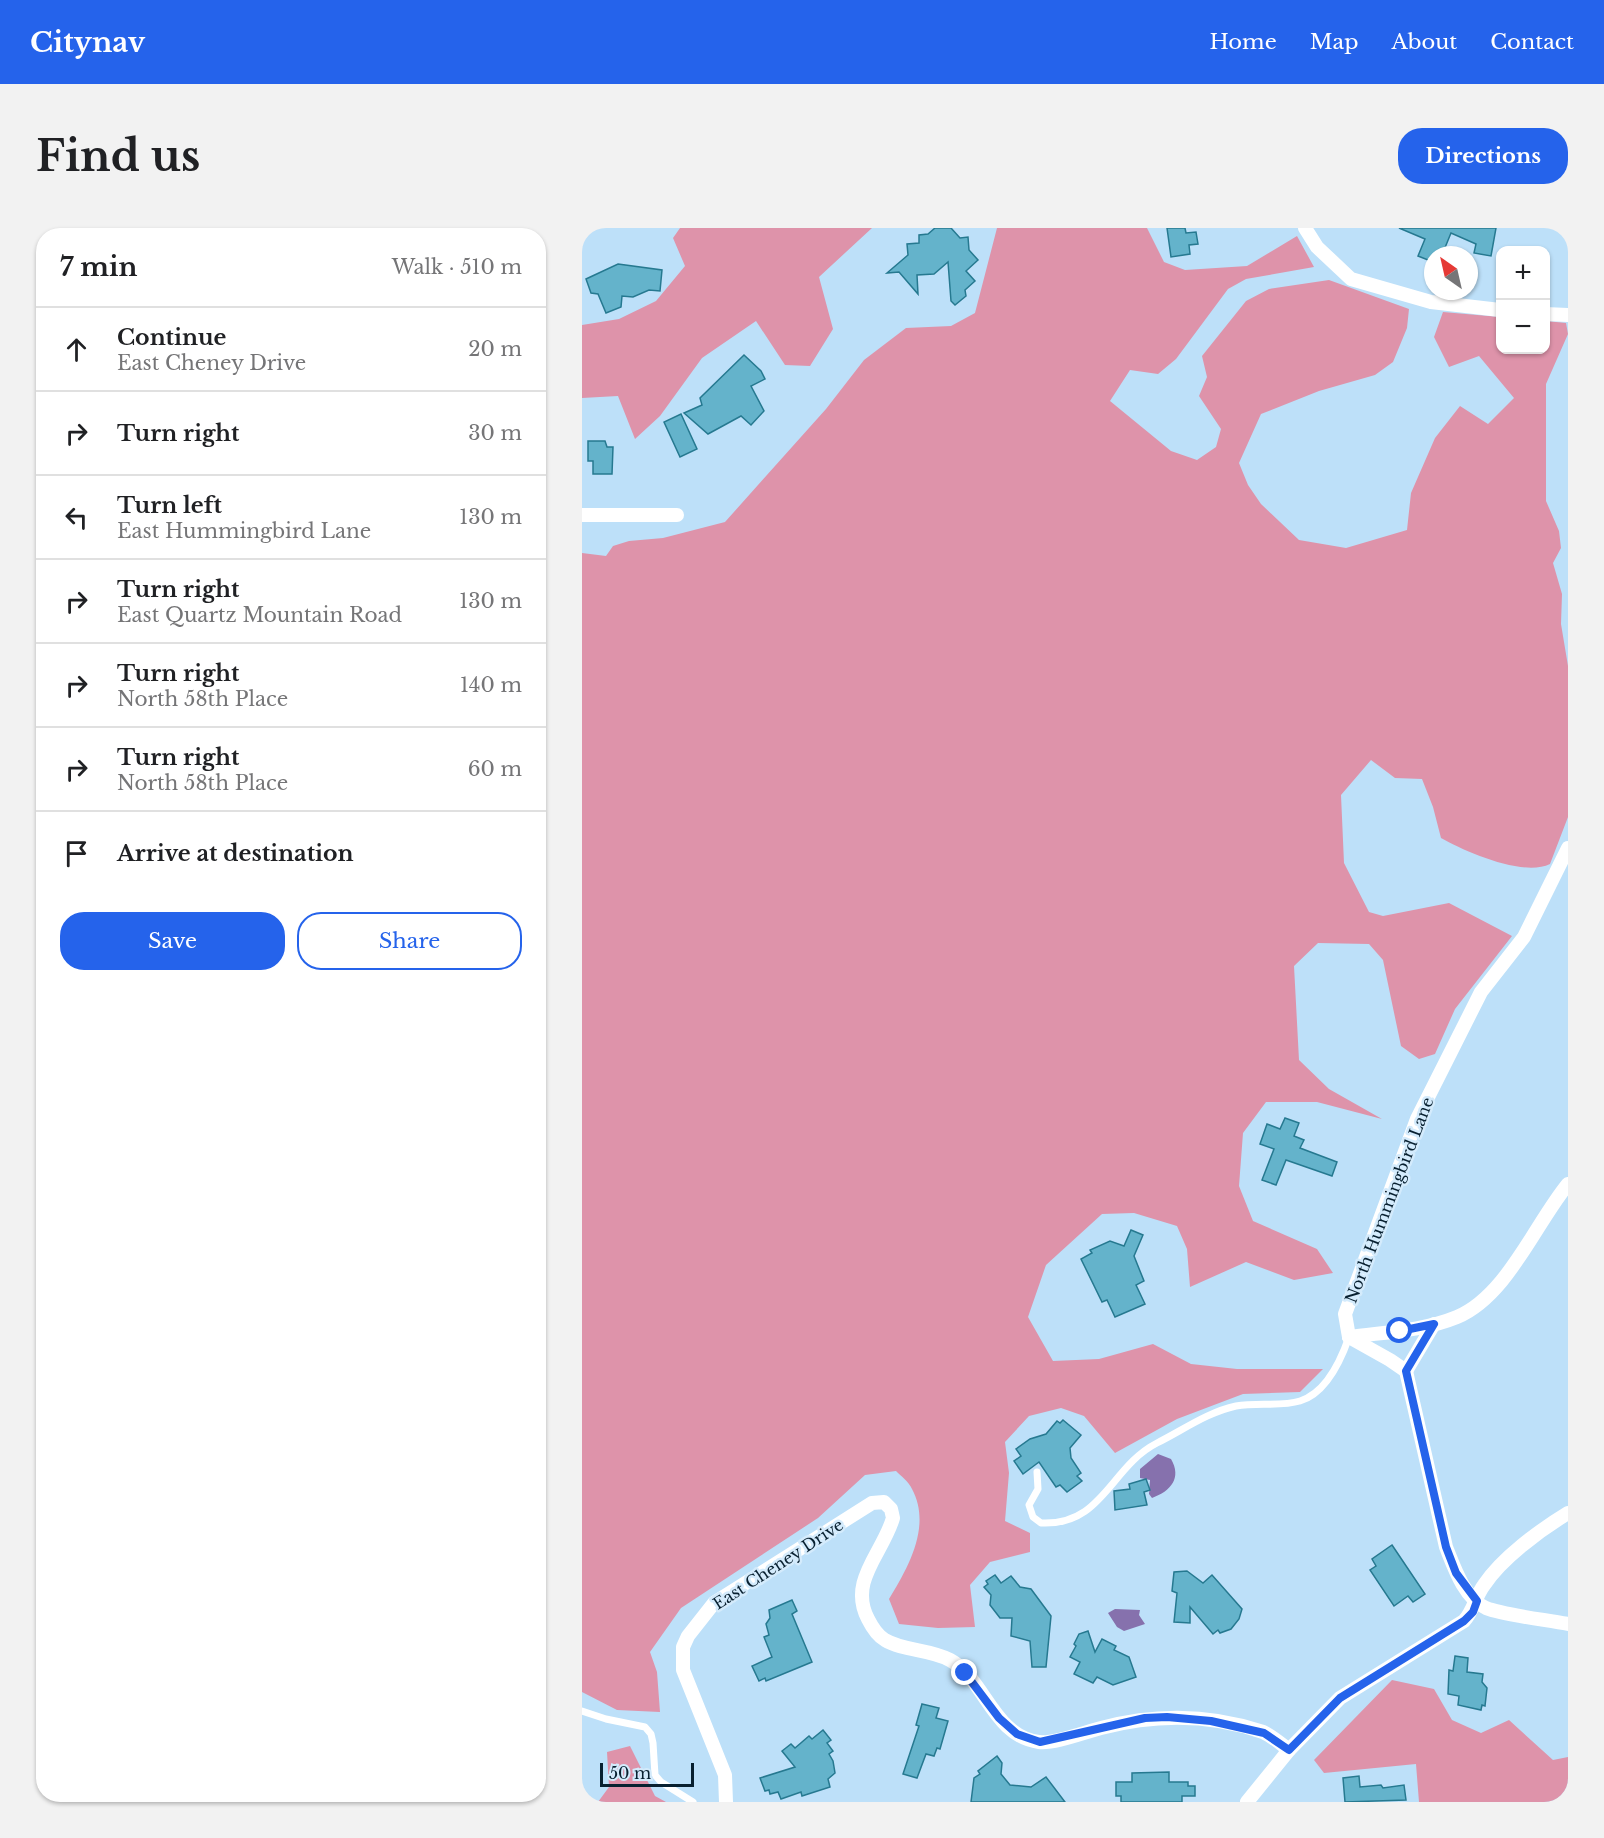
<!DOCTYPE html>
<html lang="en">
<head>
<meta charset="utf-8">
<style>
  :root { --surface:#fff; --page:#f2f2f2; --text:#202124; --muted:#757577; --line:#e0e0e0; --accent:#2563eb }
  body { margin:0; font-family:"Libre Baskerville",serif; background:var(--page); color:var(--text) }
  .controls { position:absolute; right:18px; top:18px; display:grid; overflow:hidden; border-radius:12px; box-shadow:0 2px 4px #0004 }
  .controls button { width:54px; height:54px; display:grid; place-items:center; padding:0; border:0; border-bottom:2px solid var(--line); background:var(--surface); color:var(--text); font:30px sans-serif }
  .compass { position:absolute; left:842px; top:18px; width:54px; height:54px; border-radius:50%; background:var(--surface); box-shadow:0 2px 4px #0004; rotate:326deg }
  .scale { position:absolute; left:18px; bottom:15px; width:94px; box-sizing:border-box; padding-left:6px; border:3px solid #082030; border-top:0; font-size:16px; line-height:21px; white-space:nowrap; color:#082030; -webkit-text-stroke:4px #d4ebfc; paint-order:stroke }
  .stop { position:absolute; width:18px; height:18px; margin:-14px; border:4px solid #2563eb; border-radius:50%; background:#fff }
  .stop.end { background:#2563eb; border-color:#fff; box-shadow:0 2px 6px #0008 }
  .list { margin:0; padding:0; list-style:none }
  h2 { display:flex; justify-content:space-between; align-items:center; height:78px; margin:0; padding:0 24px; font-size:26px }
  h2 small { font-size:20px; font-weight:400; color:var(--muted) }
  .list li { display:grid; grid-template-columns:39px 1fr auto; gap:18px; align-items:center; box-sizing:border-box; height:84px; padding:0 24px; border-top:2px solid var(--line) }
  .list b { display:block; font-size:22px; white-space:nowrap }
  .list p { margin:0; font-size:20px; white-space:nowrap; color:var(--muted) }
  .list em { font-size:20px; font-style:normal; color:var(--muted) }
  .actions { display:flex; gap:12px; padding:18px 24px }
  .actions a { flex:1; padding:14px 0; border:2px solid var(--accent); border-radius:24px; text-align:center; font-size:21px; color:var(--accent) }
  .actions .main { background:var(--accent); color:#fff }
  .icon { flex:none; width:33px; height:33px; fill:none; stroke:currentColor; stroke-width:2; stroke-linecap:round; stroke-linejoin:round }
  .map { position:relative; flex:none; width:986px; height:1574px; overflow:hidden; border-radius:24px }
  header { display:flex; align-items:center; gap:36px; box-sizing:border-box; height:84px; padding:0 30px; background:var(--accent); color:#fff }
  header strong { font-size:28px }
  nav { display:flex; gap:33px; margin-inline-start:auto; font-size:21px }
  .intro { display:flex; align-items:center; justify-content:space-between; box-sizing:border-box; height:144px; padding:0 36px }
  h1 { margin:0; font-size:42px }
  .button { padding:15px 27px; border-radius:24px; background:var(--accent); color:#fff; font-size:21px; font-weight:700 }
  main { display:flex; gap:36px; padding:0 36px }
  aside { flex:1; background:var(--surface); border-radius:24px; box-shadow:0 2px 4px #0004 }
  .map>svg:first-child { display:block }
</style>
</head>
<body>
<header>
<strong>Citynav</strong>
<nav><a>Home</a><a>Map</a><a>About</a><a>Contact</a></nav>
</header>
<div class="intro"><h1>Find us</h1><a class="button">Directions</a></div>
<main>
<aside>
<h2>7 min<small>Walk · 510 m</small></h2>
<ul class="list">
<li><svg class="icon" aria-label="ahead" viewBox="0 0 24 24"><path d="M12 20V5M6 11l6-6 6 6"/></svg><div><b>Continue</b><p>East Cheney Drive</p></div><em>20 m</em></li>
<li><svg class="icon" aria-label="right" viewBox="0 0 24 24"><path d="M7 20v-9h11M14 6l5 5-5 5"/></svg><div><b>Turn right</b></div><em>30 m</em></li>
<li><svg class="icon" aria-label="left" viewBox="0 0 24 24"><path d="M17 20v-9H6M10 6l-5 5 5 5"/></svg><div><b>Turn left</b><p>East Hummingbird Lane</p></div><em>130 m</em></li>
<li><svg class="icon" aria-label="right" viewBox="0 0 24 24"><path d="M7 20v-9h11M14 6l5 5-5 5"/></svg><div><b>Turn right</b><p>East Quartz Mountain Road</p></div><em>130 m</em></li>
<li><svg class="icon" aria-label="right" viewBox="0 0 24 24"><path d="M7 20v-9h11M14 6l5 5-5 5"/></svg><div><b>Turn right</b><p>North 58th Place</p></div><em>140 m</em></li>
<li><svg class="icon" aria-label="right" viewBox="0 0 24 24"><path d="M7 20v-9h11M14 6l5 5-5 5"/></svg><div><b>Turn right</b><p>North 58th Place</p></div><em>60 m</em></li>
<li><svg class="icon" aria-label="arrive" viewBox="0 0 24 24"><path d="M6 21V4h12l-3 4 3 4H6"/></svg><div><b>Arrive at destination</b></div></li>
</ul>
<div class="actions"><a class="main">Save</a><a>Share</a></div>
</aside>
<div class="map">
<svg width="986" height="1574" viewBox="0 0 986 1574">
  <rect width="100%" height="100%" fill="#bde0f9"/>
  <!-- green -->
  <g fill="#de93aa">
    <polygon points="98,0 290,0 237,49 251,101 228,138 203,137 174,93 120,130 78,188 53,211 36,168 0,170 0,97 37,91 74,73 103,38 91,10"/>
    <path d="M415,0h150l17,34 21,8 62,-4 50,-30 17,31 -68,12 -18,10 -52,70 -18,15 -28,-4 -20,31 61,50 26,9 19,-13 5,-18 -22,-33 8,-19 -5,-21 44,-55 23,-12 60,-9 80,29 -2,19 -14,34 -18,13 -56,16 -58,23 -22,49 9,22 13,19 38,36 47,8 61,-18 4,-37 24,-55 25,-32 28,18 26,-26 -35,-42 -30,11 -15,-30 9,-25 57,5v33h45l1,-29 20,2 2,11 -22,50v117l13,30 2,17 -8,15 9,31 -1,30 7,42v151l-18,47c-27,13 -84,-12 -109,-26l-8,-31 -11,-28 -27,-1 -24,-18 -30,35 3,68 25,49 14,4 66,-13 63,33 -57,73 -20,45 -16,5 -18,-13 -18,-86 -14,-16 -51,-1 -24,23 5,94 30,29 53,30 -65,-17h-51l-23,31 -4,53 14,35 64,28 16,24 -39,7 -48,-18 -56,25 -3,-38 -10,-23 -43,-13 -32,1 -56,51 -18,52 25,44 46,-2 54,-15 38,20 46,5h86l-23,23 -57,2 -66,25 -62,34 -31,-37 -23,-8 -32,8 -24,26 4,31 -4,48 25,12v19l-40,10 -20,23 5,42 -37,1 -39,-4 -10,-25c19,-31 43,-73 23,-110 -3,-7 -11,-13 -16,-18l-31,4 -47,43 -137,90 -31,44 7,20 3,40 -43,-2 -35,-18v-1139l24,3 7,-10 16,-5 34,-3 62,-16 101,-113 38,-49 42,-32 45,-2 24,-13z"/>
    <polygon points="810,1452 852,1461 870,1492 899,1505 927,1492 971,1532 986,1529 986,1574 837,1574 834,1536 742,1545 732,1532"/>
    <polygon points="48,1518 73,1568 84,1574 16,1574 27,1559 25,1524"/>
  </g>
  <!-- water -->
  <g fill="#8671ad">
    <path d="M576,1226l13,5c11,19 0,32 -19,39l-3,-4 1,-14 -10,-2v-9z"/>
    <polygon points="533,1381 558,1382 557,1387 563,1396 542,1403 535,1399 526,1385"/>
  </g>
  <!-- building -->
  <g fill="#64b3cb" stroke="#267990" stroke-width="1.5">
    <polygon points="353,0 369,0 378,10 386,9 387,22 396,32 384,43 393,53 383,62 384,68 373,77 369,73 366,34 352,46 335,47 336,66 317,44 305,45 326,27 325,16 337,15 337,7 346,6"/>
    <polygon points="585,0 603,0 604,5 614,4 616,16 607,17 608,26 589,29"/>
    <polygon points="817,0 914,0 909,28 892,25 894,16 869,5 860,27 851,27 851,34 836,28 843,11"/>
    <polygon points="36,36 80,42 78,63 67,62 51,69 40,68 39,79 24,85 16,66 9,65 4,51"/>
    <polygon points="162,127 179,143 183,151 169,158 182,183 169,197 159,188 126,206 102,185 120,177 118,170"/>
    <polygon points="99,186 115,221 98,229 82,194"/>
    <polygon points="6,213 23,213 25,219 31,219 30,246 11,246 11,233 6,233"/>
    <polygon points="703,890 717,895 712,908 722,912 718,920 755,934 750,948 704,932 694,957 680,952 692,921 678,916 685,896 698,901"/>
    <polygon points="549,1002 561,1007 552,1028 562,1053 554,1057 563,1076 533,1089 525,1072 520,1074 499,1031 510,1025 508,1022 528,1013 542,1018"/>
    <polygon points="481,1192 499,1207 488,1220 489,1230 499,1245 495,1248 500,1253 485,1264 478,1257 474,1259 457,1234 441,1246 432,1233 439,1228 434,1221 448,1211 464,1206 475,1193 478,1195"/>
    <polygon points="564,1251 568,1262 562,1264 565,1277 533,1282 532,1263 548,1261 547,1256"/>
    <polygon points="810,1317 843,1366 831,1374 826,1368 812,1378 788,1342 794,1338 790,1331"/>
    <polygon points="605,1343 621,1355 630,1347 660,1381 657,1391 649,1401 638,1405 636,1402 631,1406 608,1379 608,1395 592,1394 595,1365 590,1363 592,1344"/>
    <polygon points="413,1347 419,1355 429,1348 438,1359 449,1361 469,1388 464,1439 450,1439 448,1413 429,1408 430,1390 418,1390 408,1377 409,1367 402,1359 406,1356 404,1353"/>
    <polygon points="210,1372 215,1383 210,1386 230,1434 184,1453 183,1450 177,1453 170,1438 190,1429 182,1409 187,1407 184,1396 188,1390 187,1382"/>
    <polygon points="506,1403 513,1424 520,1411 534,1418 532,1422 547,1429 554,1449 531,1457 515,1449 511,1455 492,1446 498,1434 488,1429 494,1418 492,1416 497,1406"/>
    <polygon points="873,1428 886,1430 885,1444 901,1446 900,1454 905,1460 903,1478 900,1477 899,1482 876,1477 877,1468 866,1466 867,1442 871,1443"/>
    <polygon points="340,1476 357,1480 354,1490 366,1493 358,1521 355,1520 352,1528 344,1526 335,1550 321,1546 337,1498 334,1497"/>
    <polygon points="241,1502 249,1512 245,1515 251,1523 247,1526 251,1533 253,1545 246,1551 248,1559 220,1568 219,1564 199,1571 196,1564 188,1566 187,1562 183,1563 178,1550 213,1539 200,1523 209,1516 213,1520 227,1508 230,1511"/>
    <polygon points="415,1528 420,1535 419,1546 428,1557 449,1559 464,1549 483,1574 389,1574 392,1550 398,1546 396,1543"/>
    <polygon points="587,1544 587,1554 606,1554 606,1558 613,1558 613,1568 600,1568 600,1574 539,1574 539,1568 534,1568 534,1554 550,1554 550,1545"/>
    <polygon points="777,1548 778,1559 799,1557 801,1560 822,1557 824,1572 763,1574 761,1550"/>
  </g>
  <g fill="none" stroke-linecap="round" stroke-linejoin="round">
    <!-- lane -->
    <g stroke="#fff" stroke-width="7">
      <path d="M455,1244l1,17 -9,16 4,12 8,6c62,3 69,-56 116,-80 26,-13 51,-31 79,-37 21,-4 44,1 64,-5 26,-8 41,-41 49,-64"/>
      <polyline points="0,1483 24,1491 63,1499 69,1506 71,1515 73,1547 79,1554 111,1574"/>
    </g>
    <!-- street -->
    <g stroke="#fff" stroke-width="14">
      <polyline points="723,0 735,19 769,51 849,74 918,82"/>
      <polyline points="963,86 986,87"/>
      <polyline points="0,287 95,287"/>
      <polyline points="767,1109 763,1086 835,891 899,764 942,709 986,620"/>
      <path d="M767,1109l41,23 16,11 40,176c8,20 18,51 40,61 17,7 62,12 82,16"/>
      <path d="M767,1109c36,-5 74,-6 108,-20 50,-21 78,-93 111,-133"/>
      <polyline points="824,1143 852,1096"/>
      <path d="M144,1574l-1,-27 -42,-105v-23l5,-11 26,-33 158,-100 12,-1 7,7 2,9c-10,35 -45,63 -25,101 4,8 10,17 17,21 18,11 45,9 65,20 35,19 43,76 89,82 15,2 46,-10 62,-14 53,-14 109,-14 162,4 9,4 18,12 26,18"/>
      <path d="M665,1574l42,-52 51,-52 124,-77c10,-11 11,-24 20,-36 18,-27 56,-55 84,-72"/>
    </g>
  </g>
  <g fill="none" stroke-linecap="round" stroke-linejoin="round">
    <!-- route -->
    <polyline stroke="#2563eb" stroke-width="8" points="383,1445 417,1490 435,1506 458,1514 563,1490 585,1489 629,1493 682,1505 707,1522 758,1470 882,1393 891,1384 895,1373 874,1345 864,1319 824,1143 852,1096 818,1103"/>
  </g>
  <g text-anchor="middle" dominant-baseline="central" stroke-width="5" stroke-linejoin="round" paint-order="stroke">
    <!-- street labels -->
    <g font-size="16" fill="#082030" stroke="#d4ebfc">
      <text transform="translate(807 972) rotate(-69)">North Hummingbird Lane</text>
      <text transform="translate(196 1336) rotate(-33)">East Cheney Drive</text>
    </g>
  </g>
</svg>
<div class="controls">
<button>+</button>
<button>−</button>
</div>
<svg class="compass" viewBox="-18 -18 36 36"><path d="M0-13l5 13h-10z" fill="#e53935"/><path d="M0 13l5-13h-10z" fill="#757577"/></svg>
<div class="scale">50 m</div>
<div class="stop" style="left:818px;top:1103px"></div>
<div class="stop end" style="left:383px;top:1445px"></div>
</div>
</main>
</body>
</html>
